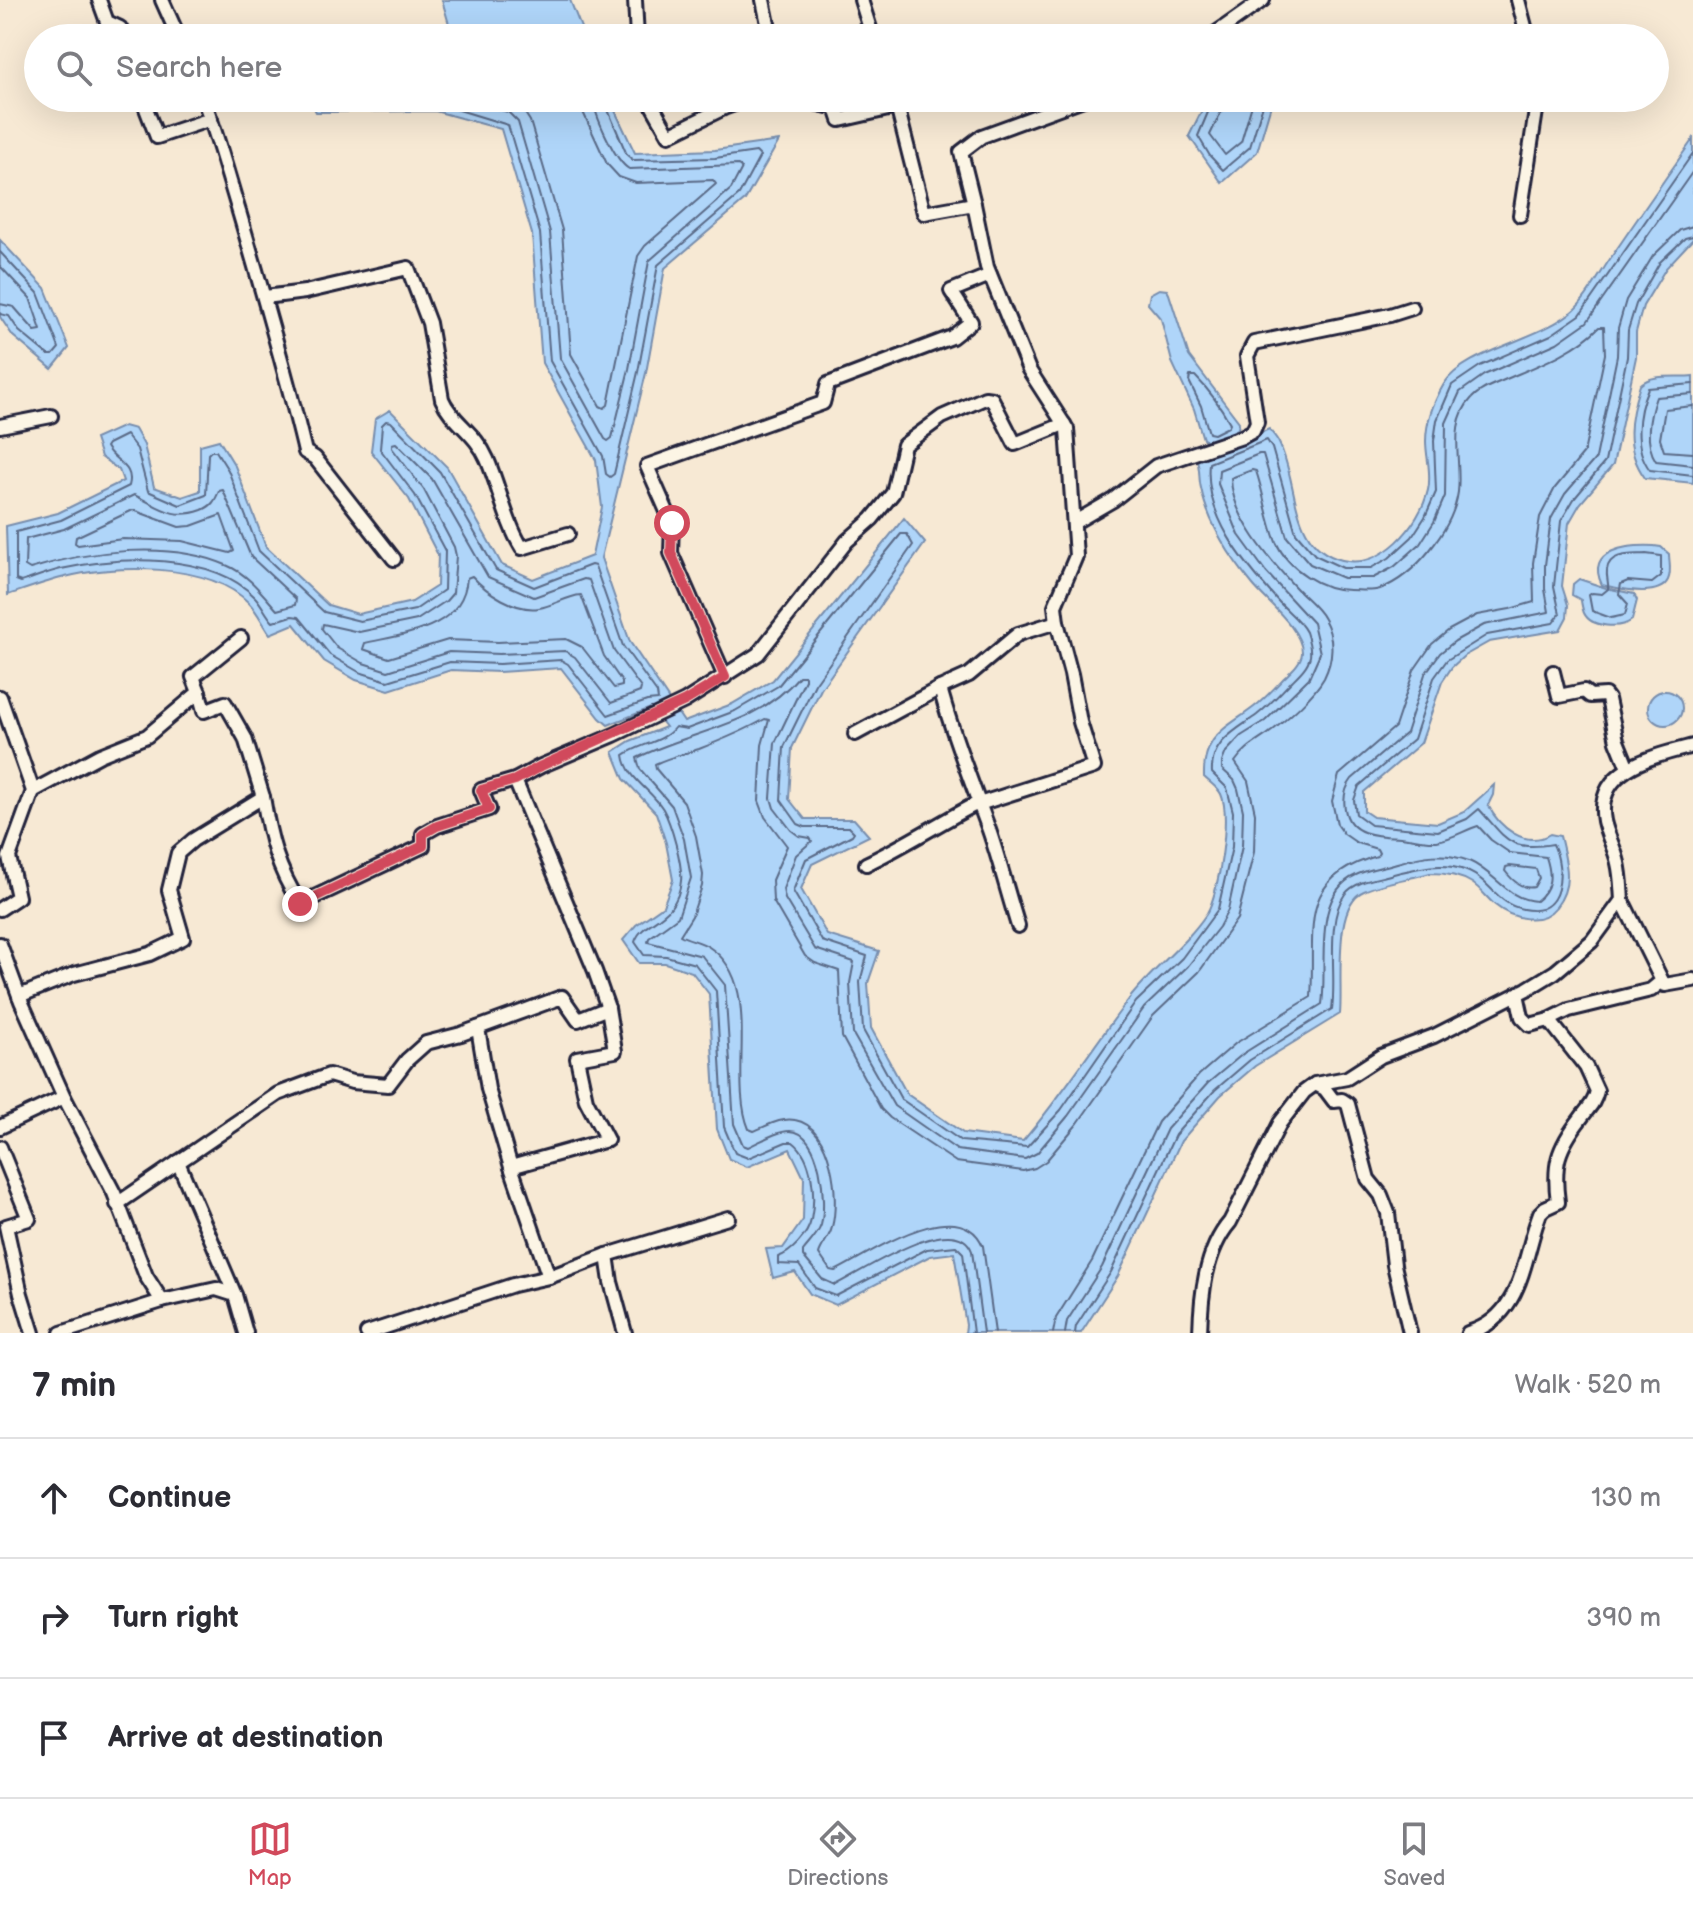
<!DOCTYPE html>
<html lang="en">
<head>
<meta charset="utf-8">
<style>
  :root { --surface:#fff; --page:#f7f7f7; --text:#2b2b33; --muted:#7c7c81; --line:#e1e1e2; --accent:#d1495b }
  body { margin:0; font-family:"Balsamiq Sans",sans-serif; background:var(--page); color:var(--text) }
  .stop { position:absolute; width:24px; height:24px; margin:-18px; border:6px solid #d1495b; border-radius:50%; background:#fff }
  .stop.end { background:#d1495b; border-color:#fff; box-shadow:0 2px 8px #0008 }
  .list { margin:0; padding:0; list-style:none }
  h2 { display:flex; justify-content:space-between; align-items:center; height:104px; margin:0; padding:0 32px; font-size:34px }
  h2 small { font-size:26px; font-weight:400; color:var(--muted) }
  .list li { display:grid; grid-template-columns:52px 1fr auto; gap:24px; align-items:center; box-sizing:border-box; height:120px; padding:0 32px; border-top:2px solid var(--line) }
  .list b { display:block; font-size:30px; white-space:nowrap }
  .list em { font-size:26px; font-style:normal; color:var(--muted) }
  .icon { flex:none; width:44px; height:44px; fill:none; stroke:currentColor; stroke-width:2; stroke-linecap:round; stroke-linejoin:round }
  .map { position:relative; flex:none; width:1693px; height:1333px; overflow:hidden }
  .search { position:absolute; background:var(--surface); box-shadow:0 8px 32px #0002; left:24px; right:24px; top:24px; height:88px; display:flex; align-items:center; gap:20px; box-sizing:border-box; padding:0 28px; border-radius:44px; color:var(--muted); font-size:30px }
  .sheet { height:464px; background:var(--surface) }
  nav { display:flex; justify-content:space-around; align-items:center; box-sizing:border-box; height:112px; border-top:2px solid var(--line); background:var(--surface); font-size:22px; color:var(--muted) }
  nav a { display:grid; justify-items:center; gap:4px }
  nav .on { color:var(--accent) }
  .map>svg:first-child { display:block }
</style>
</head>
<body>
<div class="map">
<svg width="1693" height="1333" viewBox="0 0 1693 1333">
  <rect width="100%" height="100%" fill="#f7e9d4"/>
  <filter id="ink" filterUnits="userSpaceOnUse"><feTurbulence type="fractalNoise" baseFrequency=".0125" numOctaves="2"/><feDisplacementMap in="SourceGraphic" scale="16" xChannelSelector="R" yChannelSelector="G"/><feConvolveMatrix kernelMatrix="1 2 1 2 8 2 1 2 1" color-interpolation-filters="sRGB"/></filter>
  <g filter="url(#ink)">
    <!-- water -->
    <g fill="#afd5f9" stroke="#778dad" stroke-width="2">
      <polygon points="442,0 570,0 585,38 453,38"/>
      <path d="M309,98h300l26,55 80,-3 64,-9 -34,59 -80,68 -19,105 -45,185 29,84 54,80 48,-18 41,-24 131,-162 21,25 -104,146 -29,59 -3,51 16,20h49l15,17 -57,28 -11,25 26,46 52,16 -11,32 3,45 36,66 56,39 60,8c39,-45 70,-95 106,-142 24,-31 56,-53 78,-86 12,-20 24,-97 14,-119 -3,-6 -12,-12 -17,-17 -1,-42 20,-47 50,-70 11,-8 21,-20 31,-30 6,-6 16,-14 17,-24 1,-23 -35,-51 -49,-68 -23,-28 -45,-61 -52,-97 -3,-11 0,-19 -5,-30l49,-18 24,-11c3,4 8,9 10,14 20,39 10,104 63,117 40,10 78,-35 86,-70 4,-16 -2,-33 -2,-49 0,-20 8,-40 18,-57 21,-34 98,-44 131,-75 14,-13 24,-34 35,-50 27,-40 55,-80 83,-120v100l-27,29 -23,38 -7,26v25l-23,108 -33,39 -11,19 -7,63 6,19 -1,12 -7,13 -71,12 -25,14 -12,11 -10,15 -21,61 -57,49v19l9,6 65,6 26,-11 30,-27 -1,10 -5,10c11,22 37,44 62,29l10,2c6,26 14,48 -4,71 -15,19 -44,12 -61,-2 -8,-7 -14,-16 -23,-22 -13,-8 -27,-10 -42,-10 -21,6 -46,9 -66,18 -32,13 -21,93 -24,123l-85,52 -35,30 -39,45 -63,135 -37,57h-116l1,-8 -12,-72 -24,3 -94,49 -26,-11 -15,-22 -22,6 -7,-29 17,-1 20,-28 1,-42 -14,-29 -43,18 -18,-8 -12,-30 -8,-135 -17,-22 -27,-9h-26l-16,-23 13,-15 27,-19 10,-26 -7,-37 -10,-30 -32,-34 -11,-27 17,-11 36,-14 -15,-19 -43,17 -8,-7 -39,-50 -62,4 -48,-2 -62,20 -33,-10 -32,-19 -30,-37 -24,10c-7,-10 -13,-23 -21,-31 -40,-41 -136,-39 -188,-25 -18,5 -35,11 -53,17l-2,-69 52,-13 65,-32 -4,-11 -18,-13 -6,-18 29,-13 11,3 9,16 10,42 28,10 18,-6v-46l19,-5 16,26 31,81 62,58 30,9 54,-12 25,-16 1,-31 -29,-56 -38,-48 4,-32 15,-9 57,57 55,98 31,14 59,-23 10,-49 -6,-47 -54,-97 -10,-129 -31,-105 -66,-18 -119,1z"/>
      <polygon points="1208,98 1273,98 1257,152 1222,183 1189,136"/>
      <polygon points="0,240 45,288 69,348 52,369 13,336 0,317"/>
      <polygon points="1159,289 1167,290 1169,294 1189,356 1239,422 1238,429 1211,443 1203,439 1194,409 1172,362 1161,319 1148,304 1150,294"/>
      <path d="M1693,376v107l-48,-5c-21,-29 -16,-60 -5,-93 12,-12 37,-7 53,-9z"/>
      <path d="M1654,546l7,1 8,7c0,8 3,18 -1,26 -9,19 -50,8 -66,5 -18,-37 28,-40 52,-39z"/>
      <path d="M1579,579l27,9 28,6 3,6 -5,20c-11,9 -41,8 -48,-7 -1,-2 -3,-11 -3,-13l-9,-5 1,-11z"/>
      <circle cx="1665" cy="708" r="17"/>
    </g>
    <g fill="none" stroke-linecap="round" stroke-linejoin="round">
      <!-- shore -->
      <g stroke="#5a6a87" stroke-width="2">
        <polyline points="318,98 323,104 436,103 508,125 540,233 550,361 603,456 606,474 610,477 614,474 638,372 658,265 739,195 760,156 756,152 715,158 633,160 627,155 603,98"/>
        <path d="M456,98l52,14 10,10 32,110 10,126 45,81 3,2 4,-3 17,-69 20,-108 82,-72 11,-21 -4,-3 -109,4c-14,-8 -35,-55 -36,-71"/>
        <polyline points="502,98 521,107 530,121 562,230 571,354 600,406 604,408 608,405 638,256 645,246 716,184 713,180 636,183 619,177 607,164 583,112 581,98"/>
        <polyline points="1214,98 1198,136 1210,156 1223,170 1250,147 1265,98"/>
        <polyline points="1224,98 1223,108 1210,135 1225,155 1241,142 1254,98"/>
        <polyline points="0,252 38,293 59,348 53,355 48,355 19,331 9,316 0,314"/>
        <polyline points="0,266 30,298 41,330 35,331 14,307 0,304"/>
        <path d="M1190,376h5c13,13 26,31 35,47l-2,4 -14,7 -5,-1 -8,-27 -12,-25z"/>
        <path d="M1693,384l-45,4c-11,25 -15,60 2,82l43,5"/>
        <path d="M1693,394l-37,3c-7,19 -12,46 0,64l37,4"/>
        <polyline points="1693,406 1665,409 1660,439 1664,451 1693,453"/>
        <path d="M386,421l5,1 49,50 56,98 38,17 57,-22 4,1 28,80 34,47 1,7 -11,1 -39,14 -40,-51 -7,-4 -62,4 -49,-2 -62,19 -29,-9 -29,-17 -31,-38 -7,-1 -19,6c-7,-7 -11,-18 -18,-25 -44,-45 -136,-41 -194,-28 -13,3 -27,9 -40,13l-5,-2v-48l45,-12 68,-34c6,-21 -15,-24 -23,-39l2,-3 18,-9 11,14 11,42 32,14 26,-10 2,-41 3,-3h5l12,19 31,81 65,61 36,9 55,-11 29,-20 1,-39 -30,-56 -35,-46 2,-24z"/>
        <polygon points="396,443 432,479 488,577 534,597 584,579 589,580 614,651 641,688 640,692 611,703 575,657 565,651 499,654 449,652 388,671 363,663 337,648 322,629 323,624 359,632 417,620 446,601 453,593 456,556 454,547 424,490 392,448 392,444"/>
        <path d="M223,490l28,67 45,42 -1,6 -18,5c-15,-17 -29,-36 -51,-45 -57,-25 -139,-14 -196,4l-5,-3 1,-27 38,-10 70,-34c25,11 37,26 68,15 10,-4 13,-9 17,-19z"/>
        <polygon points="133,510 179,527 191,526 221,515 234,551 230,553 182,541 123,539 78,545 75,543 76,537"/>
        <path d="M1646,554l15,2v20l-9,7 -24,-2 -7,3 -2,10 9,10 -3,11 -14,3 -19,-7 -3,-16 3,-2 10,1 6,-5c1,-7 -2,-11 -1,-19 2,-18 25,-15 39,-16z"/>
        <path d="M472,576c14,16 44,36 67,32 14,-2 28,-12 42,-13l23,61 18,26v4l-8,2 -32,-41 -16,-8 -68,3 -50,-2 -59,18 -26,-9 2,-6c40,-9 98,-14 102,-65z"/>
        <path d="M1510,866l26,3 3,9 -5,9c-12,3 -22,-7 -29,-16l1,-4z"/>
        <path d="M973,1333l-10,-80 -7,-7 -29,3 -91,47 -21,-8 -16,-23 -21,-1v-7c13,-4 30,-22 33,-37 5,-23 2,-63 -18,-78h-7l-38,16 -13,-5 -11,-26 -8,-136 -21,-27 -29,-8 -22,-1 -9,-13c7,-23 42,-21 46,-61 2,-16 -10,-58 -18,-72 -12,-20 -36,-30 -39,-54 16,-11 40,-13 51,-28l12,2 48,-18 43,-25 123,-152h6l6,11 -98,139 -31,63 -3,53 17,24 7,3h44l5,5 -2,3 -46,24 -13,32 29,50 45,15 -7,26 3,48 38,69 60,42 66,6 34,-37 75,-108 46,-44 36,-49 14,-62 1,-35 -6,-24 -15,-15c-2,-31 23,-42 45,-58 13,-10 24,-23 35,-34 7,-7 16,-15 18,-25 1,-6 -2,-18 -4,-24 -5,-11 -20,-22 -28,-31 -34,-38 -74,-85 -69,-138l58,-23 5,8 24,85 19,22 28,13h28l18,-10 23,-21 13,-20 11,-25 -2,-51 3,-21 15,-35 28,-19 71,-31 29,-20 113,-162"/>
        <path d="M983,1333l-11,-82c-16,-44 -110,21 -137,34l-13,-6 -19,-23v-5c6,-8 15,-16 18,-26 6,-22 0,-94 -31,-94 -14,0 -30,11 -42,16l-5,-2 -9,-21 -9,-139 -23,-29 -54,-14 1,-4 29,-21 13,-39 -7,-39 -12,-33 -32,-37 -3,-11c54,-28 121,-31 162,-82h6v4l-30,63 -4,55 3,10 17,22 8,6 11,2 2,3 -16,14 -13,34 2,10 30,50 39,13 -4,21 3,51 41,72 63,44 68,9 12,-6 31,-37 76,-108 44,-42 31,-39 9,-17 14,-64 1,-35 -5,-22 -4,-9 -12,-11v-7l4,-10 15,-16 24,-15 44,-43 11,-25 -7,-30 -47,-51 -27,-37 -21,-51 1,-14 40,-16h4l24,83 23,27 33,14h30l21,-11 26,-23 14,-22 11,-26 1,-73 14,-31 24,-17 73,-32 30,-21 106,-151"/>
        <path d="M995,1333l-12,-87c-23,-56 -115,9 -148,25l-5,-1 -11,-16c2,-9 11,-16 13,-27 8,-29 0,-101 -37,-107 -14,-3 -28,6 -41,11l-5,-2c-22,-53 16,-146 -40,-182 -9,-6 -20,-7 -29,-12l12,-19 10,-30 1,-11 -7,-39 -12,-34 -28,-33 -1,-5c14,-7 29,-10 44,-15 23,-9 45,-18 66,-30l4,1 -7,25 -3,56 6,16 22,29 -15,34 1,21 32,55 10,7 24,8 3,66 39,72 9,9 66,44 67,9 12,-3 11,-7 32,-38 75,-107 46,-44 38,-53 17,-67 1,-39 -7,-32 -13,-19c10,-15 24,-21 37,-31 17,-14 41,-34 52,-53 9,-18 11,-40 0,-59 -6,-12 -19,-21 -29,-32 -24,-26 -64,-71 -64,-109l21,-8 4,1c8,23 11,49 20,71 12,27 45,48 73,48 10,0 21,2 31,-1 35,-13 73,-60 78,-97 4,-32 -11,-68 14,-94 8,-9 21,-13 32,-18 32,-14 70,-27 95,-53h5l1,27 -21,99 -29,35 -15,29 -7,46 1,39 -24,7 -33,6 -28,15 -17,14 -18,26 -19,57 -56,48 -7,26 5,23 7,10 13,9 20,6 2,4 -2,3c-82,23 -61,74 -66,141l-75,46 -37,32 -41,47 -66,139 -36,57 -3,15"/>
        <path d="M1065,1333l2,-12 35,-54 65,-138 41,-46 36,-30 78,-49c6,-38 -11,-109 34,-129 12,-6 28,-8 41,-12 25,-7 47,-12 72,-2 26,11 37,38 67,40 16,-12 16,-26 10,-44l-36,-4 -19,-13 -13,-14c-13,4 -26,13 -41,15 -13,1 -24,-3 -37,-4 -22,-1 -51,-1 -55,-28 -2,-11 0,-21 7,-30l54,-46 19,-59 15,-21 15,-12 29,-16 65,-13 -4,-23v-24l6,-46 14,-25 31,-36 21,-102 1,-28 8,-28 27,-44 27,-26 13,-4"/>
        <path d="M1075,1333l1,-7 35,-54 64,-137 40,-45 35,-30 82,-51c5,-32 -7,-88 13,-115 10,-13 31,-15 45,-19 31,-8 66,-18 94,7 12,11 21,24 39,27 41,9 42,-40 30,-65 -45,8 -47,-6 -74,-35l-12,10 -29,12 -67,-6 -15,-11 -2,-14 5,-14 55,-47 20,-61 13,-18 40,-25 66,-12 7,-9 -6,-28 7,-65 13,-22 31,-37 22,-105 1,-27 8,-26 24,-42 25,-24 8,-2"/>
      </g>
      <!-- minor casing -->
      <g stroke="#22223b" stroke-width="18">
        <g id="minor">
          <polyline points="99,0 107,22 120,28 124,38"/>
          <polyline points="162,0 179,38"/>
          <polyline points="635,0 637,38"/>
          <polyline points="763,0 771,38"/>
          <polyline points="861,0 873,38"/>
          <polyline points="1518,0 1528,38"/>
          <polyline points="1209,38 1263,0"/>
          <polyline points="142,98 157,137 211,119"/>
          <path d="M203,98c15,39 25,78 37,117 23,79 46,157 65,237l10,6 79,101"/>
          <polyline points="648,98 669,135 726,107 751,98"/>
          <polyline points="793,98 836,108 840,120 897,107"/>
          <polyline points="895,98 924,213 974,204 987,267 1029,370 1067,429 1076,556 1055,606 1057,622"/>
          <polyline points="974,204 961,152 982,136 1086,98"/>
          <polyline points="1520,215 1538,98"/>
          <path d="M265,297l40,-5 103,-24 21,55 13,76c9,22 34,34 45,60 13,30 18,61 35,89l46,-14"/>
          <polyline points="0,426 51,416"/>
          <polyline points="1075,522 1113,500 1156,466 1242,437 1253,431 1257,422 1247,356 1254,343 1390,315 1412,308"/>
          <polyline points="1553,672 1559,696 1584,691 1590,696 1605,695 1608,699 1617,741 1628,768"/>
          <polyline points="725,677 671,553 672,523 647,466 823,403 828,384 952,337 971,322 951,291 990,275"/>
          <polyline points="0,697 33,791 9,857 18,897 0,909"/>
          <polyline points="855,734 940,688"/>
          <polyline points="515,780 595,971 608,1008"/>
          <polyline points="33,791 100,755 147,736 199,692 193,677 241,638"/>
          <path d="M263,797c7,42 14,71 37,107l123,-58v-12l14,-8 52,-17 -8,-19 34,-10 26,-14 73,-31 71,-34 73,-47 89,-113 25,-22 21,-26 11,-48 38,-28 43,-19 7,1 23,45 49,-20"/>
          <path d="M866,864c36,-17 70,-39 106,-58l7,-2 115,-37 -14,-45 -9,-48 -14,-52 -39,12 -49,41 -29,13c13,49 32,95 49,142 11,32 19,64 29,96"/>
          <polyline points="0,944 21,1001 64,1097 114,1193 146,1276 162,1301 216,1289 235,1295 246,1333"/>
          <polyline points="1662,981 1665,985 1693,980"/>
          <polyline points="1517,994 1522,1017 1530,1025 1549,1020"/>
          <polyline points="19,996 74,974 150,954 183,938 169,890 178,853 193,840 263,797 245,738 225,703 204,711 199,692"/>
          <polyline points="478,1028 488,1089 511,1167"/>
          <polyline points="1315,1084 1325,1089 1334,1101 1342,1100 1348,1104 1368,1179 1381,1195 1388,1213 1394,1265 1410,1333"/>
          <polyline points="0,1127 64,1097"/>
          <polyline points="0,1147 29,1219 6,1226 21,1294 33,1333"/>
          <polyline points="178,1162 235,1295"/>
          <polyline points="117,1204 278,1094 329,1075 352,1082 388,1085 407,1060 426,1043 461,1034 562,997 578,1020 608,1008 615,1051 577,1058 586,1100 607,1140 511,1167 549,1277 513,1285 367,1333"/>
          <polyline points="607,1255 728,1218"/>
          <polyline points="549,1277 607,1255 611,1282 625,1333"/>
          <polyline points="61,1333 162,1301"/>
          <path d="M1200,1333c1,-37 5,-82 30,-111l50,-99 24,-31 11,-8 32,-6 34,-22 53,-20 93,-47 28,-17 37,-31 30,-41c-1,-12 -1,-25 -4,-37 -3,-14 -11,-28 -14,-42 -10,-53 51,-65 89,-75"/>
          <path d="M1468,1333c55,-16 55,-76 72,-120l5,-5 13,-6c-5,-37 -1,-53 23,-84 7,-10 13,-14 16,-27l-11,-24 -37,-47 20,-10 82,-20 11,-9 -40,-81"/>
        </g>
      </g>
      <!-- minor -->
      <use href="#minor" stroke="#fcf5e5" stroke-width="12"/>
    </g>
  </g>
  <g fill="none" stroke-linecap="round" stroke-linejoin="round" filter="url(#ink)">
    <!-- route -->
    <polyline stroke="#d1495b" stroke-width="10" points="300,904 423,846 423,834 437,826 489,809 481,790 515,780 541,766 685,701 725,677 671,553 672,523"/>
  </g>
</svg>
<div class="stop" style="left:672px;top:523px"></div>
<div class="stop end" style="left:300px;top:904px"></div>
<div class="search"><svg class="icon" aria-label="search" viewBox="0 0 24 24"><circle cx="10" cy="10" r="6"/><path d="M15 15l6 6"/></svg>Search here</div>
</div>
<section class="sheet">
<h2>7 min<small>Walk · 520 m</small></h2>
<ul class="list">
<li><svg class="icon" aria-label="ahead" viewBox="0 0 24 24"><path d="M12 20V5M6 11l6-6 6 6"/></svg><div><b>Continue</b></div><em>130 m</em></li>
<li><svg class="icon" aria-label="right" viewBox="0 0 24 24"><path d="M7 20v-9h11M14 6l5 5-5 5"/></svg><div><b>Turn right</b></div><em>390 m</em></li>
<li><svg class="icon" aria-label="arrive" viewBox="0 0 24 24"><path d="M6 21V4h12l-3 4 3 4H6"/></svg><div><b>Arrive at destination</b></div></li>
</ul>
</section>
<nav>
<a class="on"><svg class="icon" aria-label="map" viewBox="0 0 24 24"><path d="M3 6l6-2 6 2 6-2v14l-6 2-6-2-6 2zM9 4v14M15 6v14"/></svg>Map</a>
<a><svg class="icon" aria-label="directions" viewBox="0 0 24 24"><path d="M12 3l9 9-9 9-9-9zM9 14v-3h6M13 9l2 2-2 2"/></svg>Directions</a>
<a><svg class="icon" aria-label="saved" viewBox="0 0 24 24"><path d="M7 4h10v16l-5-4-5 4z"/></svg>Saved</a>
</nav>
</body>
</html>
